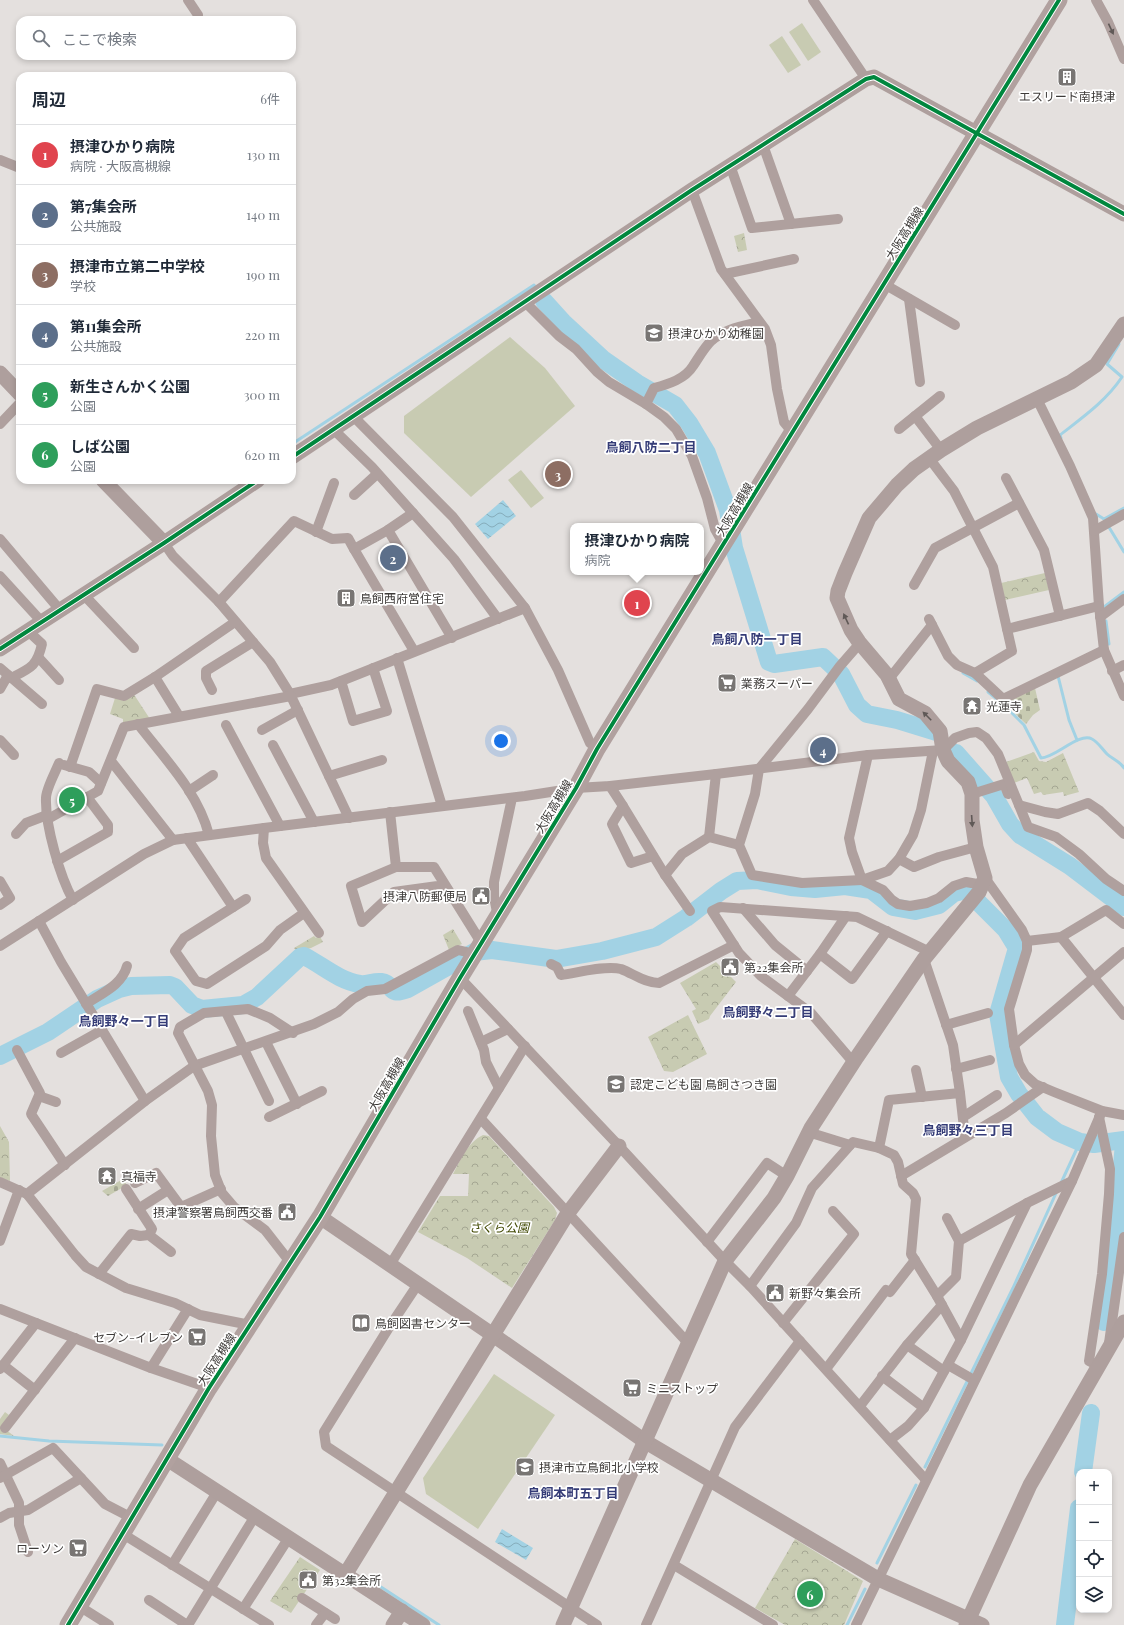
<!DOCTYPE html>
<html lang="ja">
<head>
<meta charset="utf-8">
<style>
  :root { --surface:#fff; --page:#f2f2f3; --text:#1f2937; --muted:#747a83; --line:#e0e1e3; --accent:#1a73e8 }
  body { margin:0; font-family:"Playfair Display","Noto Sans JP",serif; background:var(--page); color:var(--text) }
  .controls { position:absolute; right:12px; bottom:12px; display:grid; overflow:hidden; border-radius:8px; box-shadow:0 2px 6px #0003 }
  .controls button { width:36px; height:36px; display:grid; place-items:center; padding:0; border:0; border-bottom:1px solid var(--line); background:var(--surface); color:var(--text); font:20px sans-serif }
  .you { position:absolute; left:501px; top:741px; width:14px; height:14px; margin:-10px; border:3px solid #fff; border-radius:50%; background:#1a73e8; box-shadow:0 0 0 6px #1a73e833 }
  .badge { display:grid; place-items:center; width:26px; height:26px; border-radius:50%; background:var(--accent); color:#fff; font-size:13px; font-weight:700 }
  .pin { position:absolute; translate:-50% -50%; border:2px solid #fff; box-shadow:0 1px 4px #0006 }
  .popup { position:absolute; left:570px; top:523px; width:134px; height:52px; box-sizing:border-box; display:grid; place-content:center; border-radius:8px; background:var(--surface); filter:drop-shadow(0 1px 3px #0005); font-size:13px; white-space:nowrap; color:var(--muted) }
  .popup b { font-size:15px; color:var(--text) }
  .popup::after { content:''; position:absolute; left:50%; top:100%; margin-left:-8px; border:8px solid transparent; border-top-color:var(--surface) }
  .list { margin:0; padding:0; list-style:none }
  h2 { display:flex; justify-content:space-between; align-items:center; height:52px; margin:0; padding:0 16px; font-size:17px }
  h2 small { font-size:13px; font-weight:400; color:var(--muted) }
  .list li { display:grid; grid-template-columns:26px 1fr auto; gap:12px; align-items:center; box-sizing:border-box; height:60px; padding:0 16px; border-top:1px solid var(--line) }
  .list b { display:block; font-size:15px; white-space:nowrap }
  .list p { margin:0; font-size:13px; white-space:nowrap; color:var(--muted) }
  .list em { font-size:13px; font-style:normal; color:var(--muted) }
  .icon { flex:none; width:22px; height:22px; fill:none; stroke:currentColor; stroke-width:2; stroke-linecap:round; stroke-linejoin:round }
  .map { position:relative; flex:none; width:1124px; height:1625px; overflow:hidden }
  .search { position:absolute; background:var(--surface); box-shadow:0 2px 6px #0003; left:16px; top:16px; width:280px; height:44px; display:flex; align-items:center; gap:10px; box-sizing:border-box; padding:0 14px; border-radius:12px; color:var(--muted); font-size:15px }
  .panel { position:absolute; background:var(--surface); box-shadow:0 2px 6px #0003; left:16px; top:72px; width:280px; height:412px; border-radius:12px }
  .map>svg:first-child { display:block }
</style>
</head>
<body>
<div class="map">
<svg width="1124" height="1625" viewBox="0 0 1124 1625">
  <defs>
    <pattern id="cemetery-stones" width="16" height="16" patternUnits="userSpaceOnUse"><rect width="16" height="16" fill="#c8cbb2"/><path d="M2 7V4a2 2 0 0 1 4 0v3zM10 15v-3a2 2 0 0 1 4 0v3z" fill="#a4a692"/></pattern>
    <pattern id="park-crowns" width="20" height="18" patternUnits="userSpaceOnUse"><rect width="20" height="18" fill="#c8cbb2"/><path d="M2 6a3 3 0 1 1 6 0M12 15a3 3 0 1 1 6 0" fill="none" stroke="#a4a692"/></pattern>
    <pattern id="water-waves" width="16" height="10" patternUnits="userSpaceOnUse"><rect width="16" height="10" fill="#a2d2e4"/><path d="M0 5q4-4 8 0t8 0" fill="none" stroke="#85acba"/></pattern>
  </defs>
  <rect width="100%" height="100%" fill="#e4e0de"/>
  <!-- grass -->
  <g fill="#c8cbb2">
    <polygon points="802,23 821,52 808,61 789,32"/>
    <polygon points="782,36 801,65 788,73 769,45"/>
    <polygon points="510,337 545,368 575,406 471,497 404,433 404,416"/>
    <polygon points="521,470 544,498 531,508 508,480"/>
    <polygon points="494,1374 555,1415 478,1529 426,1494 423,1478"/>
  </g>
  <!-- cemetery -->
  <g fill="url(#cemetery-stones)">
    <polygon points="1035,688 1040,710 1033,715 1026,724 1003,702"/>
    <polygon points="123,1179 127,1185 108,1196 102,1191"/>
  </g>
  <!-- park -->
  <g fill="url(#park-crowns)">
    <polygon points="744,233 747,250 738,252 734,236"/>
    <polygon points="1045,573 1049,590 1005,600 1001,583"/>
    <polygon points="133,693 150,719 123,723 123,719 110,714 115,698"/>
    <polygon points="1034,752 1039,761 1046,762 1063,753 1079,792 1064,796 1063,792 1043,795 1041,792 1034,794 1027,778 1014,783 1006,762"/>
    <polygon points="71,787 88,794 66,807"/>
    <polygon points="453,929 462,944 449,950 443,935"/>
    <polygon points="319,935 323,942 311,948 298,952 294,948 314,936 316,938"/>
    <polygon points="716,962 736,982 710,1016 709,1019 698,1024 692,1011 696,1009 680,983"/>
    <polygon points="688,1015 707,1054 673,1072 664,1071 648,1037"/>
    <polygon points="0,1126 9,1142 10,1181 0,1178"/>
    <path d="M483,1135l6,1 65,71 3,6 -2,7 -43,68 -45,-30 -49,-26 22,-36h28l1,-22h-16c8,-15 15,-32 30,-39z"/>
    <polygon points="5,1412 9,1415 1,1426 14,1436 0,1434 0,1419"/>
    <polygon points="795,1539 863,1581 844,1625 785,1625 755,1608"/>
    <polygon points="300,1557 320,1570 291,1613 270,1601"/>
  </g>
  <!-- water -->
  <g fill="url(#water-waves)">
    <polygon points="503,500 516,516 488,539 475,524"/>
    <polygon points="502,1529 533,1548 526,1560 495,1542"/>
  </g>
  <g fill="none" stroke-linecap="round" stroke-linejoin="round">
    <!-- stream -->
    <g stroke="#a2d2e4" stroke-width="3">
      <path d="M1061,438l-1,-3c23,-18 46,-34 62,-58l-15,-13 12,-20"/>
      <polyline points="292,444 534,285 536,289"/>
      <polyline points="1096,514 1104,519 1124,552"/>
      <polyline points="1104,519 1124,508"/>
      <polyline points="1104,607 1124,592"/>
      <polyline points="1106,621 1109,644"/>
      <polyline points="963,673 977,681"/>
      <polyline points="1058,676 1069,720 1077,740"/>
      <path d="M988,692l15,12 21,21 17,33c14,0 38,-26 51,-19 6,3 10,10 15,15 5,5 13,7 17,14"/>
      <polyline points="1061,1183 1080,1142"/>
      <polyline points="0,1436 49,1441 162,1445"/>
      <polyline points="925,1467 1013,1288 1057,1191"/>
      <polyline points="877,1563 916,1485"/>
      <polyline points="381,1587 439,1625"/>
      <polyline points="847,1625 865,1589"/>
    </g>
    <!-- river -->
    <g stroke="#a2d2e4" stroke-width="18">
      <polyline points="544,301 563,322 604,360 637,383 675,405 689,423 707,453 728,510 734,548 769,662 774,664 823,657 841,674 857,705 867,714 897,720 936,732"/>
      <polyline points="956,753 994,796 1010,824 1020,835 1070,866 1124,907"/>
      <path d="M0,1056l48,-24 49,-33 22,-10 12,-3 39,-1 5,2 17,18 10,4 41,-4 14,-8 43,-40 4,-1c18,9 35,25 56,28 7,1 14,-3 21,-2 15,2 5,15 27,7l66,-37 18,-2 64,9 46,-8 54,-14 30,-19 35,-27 16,-10 20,-1 34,7 24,2 30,-3 26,4 22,17 22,4 24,-6 15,-12 12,-3 40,40 11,18 -19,66 11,63 10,17 18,23 20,15 23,10 14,2 30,-4"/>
      <polyline points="1104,1322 1117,1217 1124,1144"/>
      <polyline points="1083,1472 1091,1413"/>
      <polyline points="1065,1625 1079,1508"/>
    </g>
    <!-- street -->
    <g stroke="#afa09e" stroke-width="10">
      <polyline points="188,0 198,15"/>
      <polyline points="813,0 866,79"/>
      <polyline points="1096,0 1108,22 1124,59"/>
      <polyline points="763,145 791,224"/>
      <polyline points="0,160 20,168"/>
      <polyline points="730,165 752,228 838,219"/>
      <polyline points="692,190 721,269 765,329 771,345 777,389 784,422 793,433"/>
      <polyline points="725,274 794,259"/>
      <polyline points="884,284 955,325"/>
      <polyline points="909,299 920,382"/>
      <polyline points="525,302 559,336 576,349 597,372 609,382 646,404 664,417 676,429 692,456 707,498 715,529 724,545"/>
      <polyline points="1037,399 1070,466 1093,518 1099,606 1104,650 1124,696"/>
      <path d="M646,404l8,-16c15,-4 31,-9 39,-22 6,-9 11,-18 18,-25 13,-12 32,-15 48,-19"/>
      <polyline points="353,416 453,517 525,608"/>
      <polyline points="915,416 941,450"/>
      <polyline points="0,424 20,403"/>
      <polyline points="333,429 372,467 454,559 498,619"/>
      <polyline points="899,429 940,396"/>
      <polyline points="929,458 954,491 993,567 1012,651 975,673"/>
      <polyline points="1006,478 1044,550 1060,616"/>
      <polyline points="354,495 377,474"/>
      <polyline points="388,530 413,513"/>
      <polyline points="1094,531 1124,514"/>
      <polyline points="316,532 334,483"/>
      <polyline points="0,539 60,610"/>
      <polyline points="164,543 173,556 219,602 270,662 290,694 349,818"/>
      <polyline points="0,576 42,622"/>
      <polyline points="914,585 935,548 1019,503"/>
      <polyline points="84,595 134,648"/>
      <polyline points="219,602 294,521 332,539 348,538 354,549"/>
      <polyline points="1100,617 1124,599"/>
      <polyline points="929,619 948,656 957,665 975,673 1003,699 1104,650"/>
      <polyline points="1007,629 1099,606"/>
      <polyline points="860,643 840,666 808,709 759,769 755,794 739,845 752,875 802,883 862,880 888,871 899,859 913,835 921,810 933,751"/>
      <polyline points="414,651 354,549 388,530 452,638"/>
      <polyline points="39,658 59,680"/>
      <polyline points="397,658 442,806"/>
      <polyline points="0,668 42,704"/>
      <polyline points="1112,671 1124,665"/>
      <polyline points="155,677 179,716"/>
      <path d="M11,678c20,-10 26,-12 31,-34l-14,-13"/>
      <polyline points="889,679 932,625"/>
      <polyline points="341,681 353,721 387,711 373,668"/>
      <polyline points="0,689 8,675"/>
      <polyline points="212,690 206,678 206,671 253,642"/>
      <polyline points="290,694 331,685 525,608 558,670 590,743 597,749"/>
      <path d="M138,724c26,34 60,68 71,111"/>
      <polyline points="226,725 280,826"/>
      <polyline points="262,730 298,710"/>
      <polyline points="0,740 14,755"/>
      <polyline points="273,745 314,822"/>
      <polyline points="868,755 849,838 852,852 862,880 883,890 892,900 898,904 910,906 927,903 939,898 954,886 966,882 983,885"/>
      <polyline points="111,761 173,840"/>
      <path d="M59,763c-4,10 -13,26 -13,35 -1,27 14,79 27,102"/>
      <polyline points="64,765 89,772 101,783"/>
      <polyline points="70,767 97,689 124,696 155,677 235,622"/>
      <polyline points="329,776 382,760"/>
      <polyline points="610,786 623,806 612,824 631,863 653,856"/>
      <polyline points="189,791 213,775"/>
      <polyline points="972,794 1004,784 1008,794"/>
      <polyline points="1019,805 1045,812 1058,814 1088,803 1100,811 1124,834"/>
      <polyline points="623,806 665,875 690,911"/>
      <polyline points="390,812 396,867"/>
      <polyline points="48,819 98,791 124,727 291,696"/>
      <polyline points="264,828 263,843 266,858 319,933"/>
      <polyline points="16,834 26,823 47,815"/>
      <polyline points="709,837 716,774"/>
      <polyline points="187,838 233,907"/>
      <polyline points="899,859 914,867 939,857 976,847"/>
      <polyline points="57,861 108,832 108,825 87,797"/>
      <polyline points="665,875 682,854 709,837 739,845"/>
      <polyline points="985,878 1022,930 1027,941 1027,950 1009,1009 1014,1045 1019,1064 1025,1075 1035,1084 1054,1092 1102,1111 1124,1115"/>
      <polyline points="0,881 10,898 0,905"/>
      <polyline points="445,885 394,892 362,922 351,886 396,867 434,867 482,944"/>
      <polyline points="246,899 184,938 175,951 196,981 207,984 266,946 280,930 304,913"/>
      <polyline points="743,908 775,945 807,971"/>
      <polyline points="498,917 494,897 494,882 512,798"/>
      <polyline points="39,921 61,962 145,1101"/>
      <polyline points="1061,937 1124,1015"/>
      <polyline points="1027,941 1061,937 1106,910 1124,924"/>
      <polyline points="0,946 144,854 173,840 264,828 525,796 576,788 610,786 716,774 868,755 943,750 955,738 969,733 977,732 986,738 998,754 1028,827 1056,837 1079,854 1106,879 1124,891"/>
      <polyline points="820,954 852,979 887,931"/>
      <polyline points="924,959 953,1045 960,1093 965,1137"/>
      <path d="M551,964l6,3 4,8c16,-2 44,-10 60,-6 13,5 24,14 38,14l75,-38"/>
      <polyline points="460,978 619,1146 725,1261 750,1286 926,1480"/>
      <polyline points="788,996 820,954 846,916"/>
      <path d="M86,1004c16,-11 36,-19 41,-38"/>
      <polyline points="468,1011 484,1050 486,1062 499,1088"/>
      <polyline points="226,1012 269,1101"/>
      <polyline points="946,1025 988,1013"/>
      <polyline points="266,1042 297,1104"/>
      <polyline points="481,1042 508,1029"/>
      <polyline points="1014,1045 1124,952"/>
      <polyline points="17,1050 40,1093 31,1114 65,1165"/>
      <polyline points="61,1053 102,1030"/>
      <polyline points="853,1062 811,1013 761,976 739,953 712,911 720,907 857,917 930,952"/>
      <polyline points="956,1069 990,1060"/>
      <polyline points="916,1070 922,1097"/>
      <polyline points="960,1093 889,1100 879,1148 894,1155 898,1162 903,1184 913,1193 916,1199 911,1254 937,1296 961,1340"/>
      <polyline points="39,1096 56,1102"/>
      <polyline points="269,1117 322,1091"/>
      <polyline points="963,1117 997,1095"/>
      <polyline points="481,1119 689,1344"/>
      <polyline points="808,1132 850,1145"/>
      <polyline points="901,1176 1006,1113 1043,1087"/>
      <polyline points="0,1182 27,1194 145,1101 194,1066 314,1024 338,1012 353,999 367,991 385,989 458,950 475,954"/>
      <polyline points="135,1183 156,1173 181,1207 221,1189"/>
      <polyline points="126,1189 152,1229 149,1235"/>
      <polyline points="27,1194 75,1255 86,1267 126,1288 175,1303 200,1315 250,1325"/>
      <polyline points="138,1209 168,1190"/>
      <polyline points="0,1241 19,1190"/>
      <polyline points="959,1241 1027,1203 1072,1181"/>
      <polyline points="707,1242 767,1163 787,1176"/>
      <polyline points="290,1262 265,1230 234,1207 222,1193 215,1175 211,1136 212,1105 208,1091 178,1033 180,1027 204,1013 248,1009 270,1018 293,1033"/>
      <polyline points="390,1265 525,1046"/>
      <polyline points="99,1274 131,1234 140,1236 149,1235 171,1252"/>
      <polyline points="418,1284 388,1329 324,1432 326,1446 597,1625"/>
      <polyline points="750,1286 796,1223 812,1188 853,1142 879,1148"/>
      <polyline points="937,1296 956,1277 959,1241 947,1218"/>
      <polyline points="0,1309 151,1368 209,1388"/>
      <polyline points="783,1323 854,1234 833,1211"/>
      <polyline points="1109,1343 1124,1237"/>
      <polyline points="907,1345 944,1371"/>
      <polyline points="3,1365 35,1390"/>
      <polyline points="948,1365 974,1380"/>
      <polyline points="1099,1366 1089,1361 1102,1274 1109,1194 1110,1169 1099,1117"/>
      <polyline points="151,1368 188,1309"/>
      <polyline points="0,1369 36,1323"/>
      <polyline points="826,1369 886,1290 890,1292 915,1260"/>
      <polyline points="882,1376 924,1408"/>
      <polyline points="860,1406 907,1345 942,1305"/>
      <polyline points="5,1428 75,1338"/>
      <polyline points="890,1440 908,1426 924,1408 961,1340 1027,1203"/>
      <polyline points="0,1463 19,1503 19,1525 28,1552"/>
      <polyline points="0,1478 53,1448 105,1504 132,1518"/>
      <polyline points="0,1518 9,1513 28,1510 81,1478"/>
      <polyline points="123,1534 269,1625"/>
      <polyline points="172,1565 217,1492"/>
      <polyline points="674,1565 773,1625"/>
      <polyline points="302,1598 335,1619"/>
      <polyline points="149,1600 187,1625"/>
      <polyline points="79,1606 109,1625"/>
      <polyline points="243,1609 288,1539"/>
      <polyline points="188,1625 255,1516"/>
      <polyline points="316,1625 325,1613"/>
      <polyline points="646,1625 735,1427 800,1341"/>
      <polyline points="856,1625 1072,1181 1102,1111"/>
    </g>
    <!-- secondary -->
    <g stroke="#ae9f9d" stroke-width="15">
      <polyline points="0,373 20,394"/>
      <polyline points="292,457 692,190 866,79 874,77 1124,214"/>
      <polyline points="103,480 164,543"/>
      <polyline points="0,649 164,543 258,480"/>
      <polyline points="320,1217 493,1335 646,1442 878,1579 982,1625"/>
      <polyline points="167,1459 423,1625"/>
      <polyline points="345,1575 568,1213 619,1146"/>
      <polyline points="393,1625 402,1611"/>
      <polyline points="563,1625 725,1261 774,1198 787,1176 811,1128 857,1057 924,959 979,892 985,878 976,847 972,820 972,794 968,782 948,761 943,750 940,731 925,713 899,699 887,675 859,642 851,630 837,598 838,591 845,573 869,518 897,485 914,469 941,450 977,428 1071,382 1096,365 1124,324"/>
      <polyline points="966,1625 1030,1485 1124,1322"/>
    </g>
    <!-- primary -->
    <polyline stroke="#b1a19f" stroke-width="17" points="68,1625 209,1388 320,1217 460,978 576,788 597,749 1059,0"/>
    <!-- cycleway casing -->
    <g stroke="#fff" stroke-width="6">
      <g id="cycleway">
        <polyline points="292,457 692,190 866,79 874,77 1124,214"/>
        <polyline points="0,649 164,543 258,480"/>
        <polyline points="68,1625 209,1388 320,1217 460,978 576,788 597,749 1059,0"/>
      </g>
    </g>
    <!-- cycleway -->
    <use href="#cycleway" stroke="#00873e" stroke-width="4"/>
  </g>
  <!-- one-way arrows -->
  <defs><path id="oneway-solid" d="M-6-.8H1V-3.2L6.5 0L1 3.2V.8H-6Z"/></defs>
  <g fill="#605957">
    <use href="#oneway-solid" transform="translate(1111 29) rotate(65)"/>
    <use href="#oneway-solid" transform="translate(846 619) rotate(-115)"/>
    <use href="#oneway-solid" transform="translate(927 716) rotate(-135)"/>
    <use href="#oneway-solid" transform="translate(972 821) rotate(86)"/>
  </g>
  <!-- icons -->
  <defs>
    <g id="building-square" transform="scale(1)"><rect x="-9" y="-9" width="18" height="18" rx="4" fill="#787573" stroke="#fff"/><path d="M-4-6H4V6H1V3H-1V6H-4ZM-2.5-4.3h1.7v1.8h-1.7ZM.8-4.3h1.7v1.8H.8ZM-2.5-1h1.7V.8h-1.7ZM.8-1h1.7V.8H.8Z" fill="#fff"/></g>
    <g id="school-square" transform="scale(1)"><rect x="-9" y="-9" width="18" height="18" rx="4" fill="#787573" stroke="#fff"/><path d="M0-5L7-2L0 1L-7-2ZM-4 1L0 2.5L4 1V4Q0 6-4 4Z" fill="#fff"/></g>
    <g id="supermarket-square" transform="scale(1)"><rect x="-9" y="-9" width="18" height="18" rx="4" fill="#787573" stroke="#fff"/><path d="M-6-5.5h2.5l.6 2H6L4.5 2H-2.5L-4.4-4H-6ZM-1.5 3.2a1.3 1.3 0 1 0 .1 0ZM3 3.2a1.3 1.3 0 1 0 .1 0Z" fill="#fff"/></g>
    <g id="temple-square" transform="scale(1)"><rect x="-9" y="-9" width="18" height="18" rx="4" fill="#787573" stroke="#fff"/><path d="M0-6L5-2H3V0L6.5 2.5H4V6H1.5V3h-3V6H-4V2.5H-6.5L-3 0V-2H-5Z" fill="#fff"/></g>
    <g id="civic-square" transform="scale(1)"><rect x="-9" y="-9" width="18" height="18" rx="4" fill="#787573" stroke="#fff"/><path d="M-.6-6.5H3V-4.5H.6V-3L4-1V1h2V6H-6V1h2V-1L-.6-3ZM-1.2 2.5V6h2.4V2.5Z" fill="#fff"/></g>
    <g id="library-square" transform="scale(1)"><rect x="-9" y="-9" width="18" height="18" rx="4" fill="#787573" stroke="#fff"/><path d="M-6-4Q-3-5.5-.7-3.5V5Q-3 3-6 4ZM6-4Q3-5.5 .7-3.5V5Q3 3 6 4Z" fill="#fff"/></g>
  </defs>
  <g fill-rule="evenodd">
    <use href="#building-square" x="1067" y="77"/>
    <use href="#school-square" x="654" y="333"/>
    <use href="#building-square" x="346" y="598"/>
    <use href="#supermarket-square" x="727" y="683"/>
    <use href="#temple-square" x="972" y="706"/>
    <use href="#civic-square" x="481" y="896"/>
    <use href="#civic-square" x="730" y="967"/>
    <use href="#school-square" x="616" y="1084"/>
    <use href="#temple-square" x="107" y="1176"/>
    <use href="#civic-square" x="287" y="1212"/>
    <use href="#civic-square" x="775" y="1293"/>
    <use href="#library-square" x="361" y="1323"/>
    <use href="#supermarket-square" x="197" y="1337"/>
    <use href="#supermarket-square" x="632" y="1388"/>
    <use href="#school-square" x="525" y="1467"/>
    <use href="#supermarket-square" x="78" y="1548"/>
    <use href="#civic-square" x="308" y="1580"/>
  </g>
  <g text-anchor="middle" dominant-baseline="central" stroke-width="3.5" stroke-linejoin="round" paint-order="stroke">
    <!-- poi labels -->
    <g font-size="12" fill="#3e3b39" stroke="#fff" text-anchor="start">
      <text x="1067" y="96" text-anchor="middle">エスリード南摂津</text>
      <text x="668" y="333">摂津ひかり幼稚園</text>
      <text x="360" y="598">鳥飼西府営住宅</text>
      <text x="741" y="683">業務スーパー</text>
      <text x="986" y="706">光蓮寺</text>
      <text x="467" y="896" text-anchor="end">摂津八防郵便局</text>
      <text x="744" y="967">第22集会所</text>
      <text x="630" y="1084">認定こども園 鳥飼さつき園</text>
      <text x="121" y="1176">真福寺</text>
      <text x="273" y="1212" text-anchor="end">摂津警察署鳥飼西交番</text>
      <text x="789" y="1293">新野々集会所</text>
      <text x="375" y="1323">鳥飼図書センター</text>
      <text x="183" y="1337" text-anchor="end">セブン-イレブン</text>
      <text x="646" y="1388">ミニストップ</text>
      <text x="539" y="1467">摂津市立鳥飼北小学校</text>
      <text x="64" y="1548" text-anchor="end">ローソン</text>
      <text x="322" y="1580">第32集会所</text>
    </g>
    <!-- street labels -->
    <g font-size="12" fill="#3e3b39" stroke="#fff">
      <text transform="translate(904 233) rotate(-58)">大阪高槻線</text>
      <text transform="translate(734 509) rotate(-59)">大阪高槻線</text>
      <text transform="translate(553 806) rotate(-59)">大阪高槻線</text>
      <text transform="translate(386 1084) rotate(-60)">大阪高槻線</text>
      <text transform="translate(216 1359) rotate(-57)">大阪高槻線</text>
    </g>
    <!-- park labels -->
    <g font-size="12" font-style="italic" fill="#404800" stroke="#fff">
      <text x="499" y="1227">さくら公園</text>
    </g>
    <!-- neighbourhood labels -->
    <g font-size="13" font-weight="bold" fill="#353c77" stroke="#fff">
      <text x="651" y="446">鳥飼八防二丁目</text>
      <text x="757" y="638">鳥飼八防一丁目</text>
      <text x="768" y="1011">鳥飼野々二丁目</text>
      <text x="124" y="1020">鳥飼野々一丁目</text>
      <text x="968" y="1129">鳥飼野々三丁目</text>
      <text x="573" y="1492">鳥飼本町五丁目</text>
    </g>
  </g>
</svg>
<div class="controls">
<button>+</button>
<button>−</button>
<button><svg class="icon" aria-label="locate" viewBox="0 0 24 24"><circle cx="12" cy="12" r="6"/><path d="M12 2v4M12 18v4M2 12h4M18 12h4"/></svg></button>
<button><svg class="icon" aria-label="layers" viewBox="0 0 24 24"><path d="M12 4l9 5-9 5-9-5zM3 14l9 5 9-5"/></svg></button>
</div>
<div class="you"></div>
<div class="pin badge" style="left:637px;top:603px;background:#e0444e">1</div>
<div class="popup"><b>摂津ひかり病院</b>病院</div>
<div class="pin badge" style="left:393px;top:558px;background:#5c6f8a">2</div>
<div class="pin badge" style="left:558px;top:474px;background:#8d6e63">3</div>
<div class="pin badge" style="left:823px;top:750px;background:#5c6f8a">4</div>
<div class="pin badge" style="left:72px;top:800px;background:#2e9e5b">5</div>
<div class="pin badge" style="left:810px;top:1594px;background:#2e9e5b">6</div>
<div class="search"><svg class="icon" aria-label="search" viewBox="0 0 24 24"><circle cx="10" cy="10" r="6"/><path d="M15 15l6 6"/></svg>ここで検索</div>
<section class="panel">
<h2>周辺<small>6件</small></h2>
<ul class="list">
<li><span class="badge" style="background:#e0444e">1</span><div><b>摂津ひかり病院</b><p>病院 · 大阪高槻線</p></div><em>130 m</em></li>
<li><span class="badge" style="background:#5c6f8a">2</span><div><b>第7集会所</b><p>公共施設</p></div><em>140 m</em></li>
<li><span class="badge" style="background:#8d6e63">3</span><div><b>摂津市立第二中学校</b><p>学校</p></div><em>190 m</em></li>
<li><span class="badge" style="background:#5c6f8a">4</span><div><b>第11集会所</b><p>公共施設</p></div><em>220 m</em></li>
<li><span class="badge" style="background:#2e9e5b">5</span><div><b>新生さんかく公園</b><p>公園</p></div><em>300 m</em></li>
<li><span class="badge" style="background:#2e9e5b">6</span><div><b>しば公園</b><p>公園</p></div><em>620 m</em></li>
</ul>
</section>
</div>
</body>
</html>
